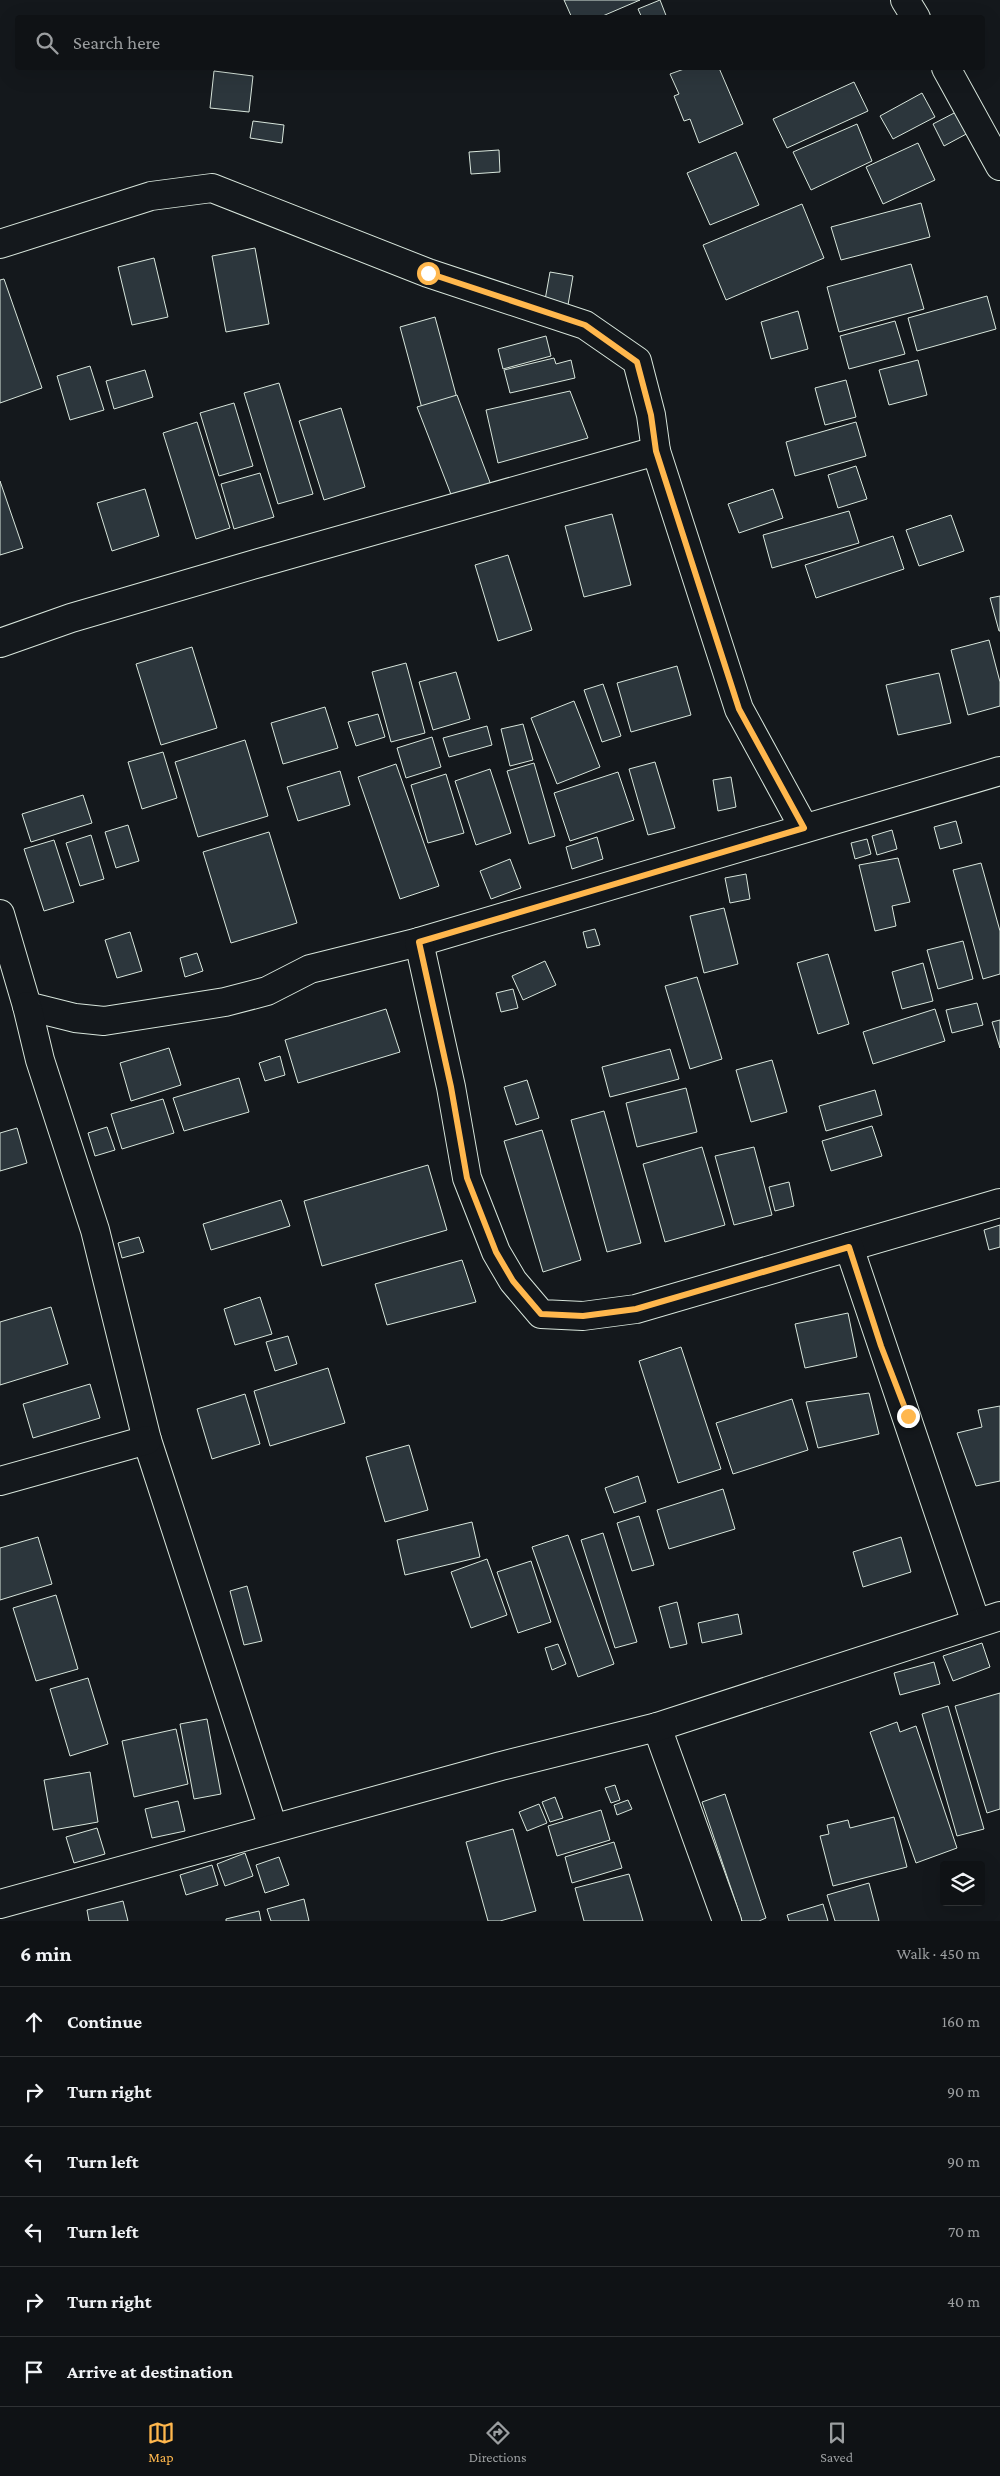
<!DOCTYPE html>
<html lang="en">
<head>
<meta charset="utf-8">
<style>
  :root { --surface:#0f1215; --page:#181b1e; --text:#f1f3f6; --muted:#9b9ea0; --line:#2f3234; --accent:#ffb74d }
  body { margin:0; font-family:"Crimson Pro",serif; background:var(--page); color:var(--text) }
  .controls { position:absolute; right:15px; bottom:15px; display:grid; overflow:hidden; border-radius:5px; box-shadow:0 5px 20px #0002 }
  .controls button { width:45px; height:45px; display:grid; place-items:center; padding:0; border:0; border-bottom:1px solid var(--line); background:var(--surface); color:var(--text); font:25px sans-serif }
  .stop { position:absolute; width:15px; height:15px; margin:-11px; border:4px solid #ffb74d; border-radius:50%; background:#fff }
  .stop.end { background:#ffb74d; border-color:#fff; box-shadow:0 1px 5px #0008 }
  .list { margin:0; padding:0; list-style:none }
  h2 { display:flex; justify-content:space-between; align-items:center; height:65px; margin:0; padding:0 20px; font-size:21px }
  h2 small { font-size:16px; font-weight:400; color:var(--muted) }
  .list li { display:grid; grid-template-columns:32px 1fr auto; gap:15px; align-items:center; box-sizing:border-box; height:70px; padding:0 20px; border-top:1px solid var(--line) }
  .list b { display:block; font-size:19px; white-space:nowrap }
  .list em { font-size:16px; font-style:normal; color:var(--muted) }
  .icon { flex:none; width:28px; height:28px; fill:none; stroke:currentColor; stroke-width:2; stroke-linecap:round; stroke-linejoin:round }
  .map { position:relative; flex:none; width:1000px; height:1921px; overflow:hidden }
  .search { position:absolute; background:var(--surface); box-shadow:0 5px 20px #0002; left:15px; right:15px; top:15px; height:55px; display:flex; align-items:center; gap:12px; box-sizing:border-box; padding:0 18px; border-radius:5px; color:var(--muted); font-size:19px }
  .sheet { height:485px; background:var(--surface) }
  nav { display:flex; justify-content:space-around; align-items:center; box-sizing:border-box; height:70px; border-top:1px solid var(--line); background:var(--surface); font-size:14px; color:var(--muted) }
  nav a { display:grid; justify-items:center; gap:2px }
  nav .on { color:var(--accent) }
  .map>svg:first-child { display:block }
</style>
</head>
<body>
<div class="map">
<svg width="1000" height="1921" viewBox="0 0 1000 1921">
  <rect width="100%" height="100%" fill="#14181c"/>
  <!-- building -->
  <g fill="#2c363c" stroke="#d8e6dc">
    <polygon points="564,0 640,0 598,18 572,18"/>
    <polygon points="660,0 667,18 642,18 638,9"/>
    <polygon points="687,68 719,68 743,124 699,143 690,119 684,121 674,96 679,94 670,74"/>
    <polygon points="214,71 253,76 249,112 210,108"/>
    <polygon points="854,82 868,111 787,148 773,119"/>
    <polygon points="922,93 935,117 893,139 880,116"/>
    <polygon points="958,111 970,132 944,146 933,124"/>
    <polygon points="253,121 284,125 282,143 250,138"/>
    <polygon points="857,124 872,161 811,190 793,152"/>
    <polygon points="918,143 935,180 883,204 866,167"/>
    <polygon points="499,150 500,172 471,174 469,152"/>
    <polygon points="736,152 759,205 710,225 687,173"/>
    <polygon points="921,203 930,237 841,260 831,227"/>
    <polygon points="802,204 824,258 726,300 703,245"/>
    <polygon points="255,248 269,324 226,332 212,256"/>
    <polygon points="154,258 168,317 132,325 118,267"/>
    <polygon points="911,264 924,309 839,332 827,287"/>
    <polygon points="550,272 573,276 568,305 545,300"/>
    <polygon points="4,279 42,388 0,403 0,280"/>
    <polygon points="987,296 996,329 917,351 908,318"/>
    <polygon points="798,311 808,349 771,359 761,322"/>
    <polygon points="435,317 458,402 423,412 400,327"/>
    <polygon points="895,321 905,354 849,369 840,336"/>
    <polygon points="546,336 551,356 503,369 498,349"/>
    <polygon points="554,358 556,364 571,360 575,378 510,393 504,370"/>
    <polygon points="918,360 927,395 889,405 879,370"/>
    <polygon points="90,366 104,410 70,420 57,376"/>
    <polygon points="145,370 153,397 114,409 106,381"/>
    <polygon points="846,380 856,417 825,425 815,388"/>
    <polygon points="279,383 313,494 278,504 244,393"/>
    <polygon points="570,391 588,438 498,463 486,410"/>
    <polygon points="457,395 491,485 452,497 417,407"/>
    <polygon points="234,403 253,466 219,476 200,413"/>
    <polygon points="341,408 365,487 324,500 299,421"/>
    <polygon points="197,422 230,528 196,539 163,433"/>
    <polygon points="856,422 866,456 795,476 786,442"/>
    <polygon points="856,466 867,499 838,508 828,475"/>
    <polygon points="260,473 274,517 234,529 221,484"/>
    <polygon points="0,481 23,548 0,555"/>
    <polygon points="145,489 159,536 112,551 97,503"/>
    <polygon points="773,489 783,518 739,533 728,504"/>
    <polygon points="849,511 859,543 772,568 763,535"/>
    <polygon points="612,514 631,585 584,597 565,526"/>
    <polygon points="951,515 964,551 919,566 906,530"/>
    <polygon points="893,536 904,569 816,598 805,565"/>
    <polygon points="508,555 532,630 498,641 475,565"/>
    <polygon points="1000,596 1000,631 999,631 990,598"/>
    <polygon points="989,640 1000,682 1000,706 968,715 951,650"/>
    <polygon points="192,647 217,728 161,745 136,664"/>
    <polygon points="406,663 425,733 391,742 372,672"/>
    <polygon points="677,666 691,715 631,732 617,683"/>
    <polygon points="456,672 470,719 433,730 419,682"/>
    <polygon points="939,673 951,723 898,735 886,685"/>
    <polygon points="603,684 621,736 602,742 584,690"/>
    <polygon points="574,701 600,767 557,784 531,718"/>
    <polygon points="325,707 338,748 283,764 271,723"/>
    <polygon points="378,714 385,737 356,746 348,722"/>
    <polygon points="523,724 533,760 510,766 501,729"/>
    <polygon points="487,726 492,745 449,757 443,738"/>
    <polygon points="432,737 441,767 406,778 397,748"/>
    <polygon points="245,740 268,816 198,837 175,762"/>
    <polygon points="163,752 177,798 142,809 128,762"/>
    <polygon points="655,762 675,828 648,835 629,769"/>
    <polygon points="534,763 555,836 529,844 507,771"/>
    <polygon points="396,764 439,886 400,899 358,777"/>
    <polygon points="490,769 511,833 476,845 455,781"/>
    <polygon points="340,771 350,805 298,821 287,787"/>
    <polygon points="618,772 634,820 570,841 554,793"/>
    <polygon points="446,774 464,833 428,843 411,785"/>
    <polygon points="731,777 736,807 718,811 713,780"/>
    <polygon points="83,795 92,823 31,842 22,814"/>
    <polygon points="956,821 962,843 940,849 934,827"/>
    <polygon points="128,825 139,861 116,868 105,832"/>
    <polygon points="892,830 897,849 877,855 872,836"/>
    <polygon points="269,832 297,923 231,943 203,852"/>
    <polygon points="91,835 104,879 80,886 66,843"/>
    <polygon points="597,837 603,859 572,869 566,847"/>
    <polygon points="867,839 871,854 855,859 851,843"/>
    <polygon points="54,840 74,902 44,911 24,849"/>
    <polygon points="898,858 910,902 892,906 896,926 875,931 859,865"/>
    <polygon points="510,859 521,888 491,899 480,871"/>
    <polygon points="981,863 1000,931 1000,974 983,979 953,870"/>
    <polygon points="746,874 750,899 730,903 725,878"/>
    <polygon points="724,908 738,964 704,973 690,916"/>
    <polygon points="595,929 600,945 587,948 583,932"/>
    <polygon points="130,932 142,971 117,978 105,940"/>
    <polygon points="963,941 973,979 938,989 927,950"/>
    <polygon points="197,953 203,971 185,977 180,958"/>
    <polygon points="828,954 849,1024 818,1034 797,963"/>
    <polygon points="545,961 556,985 523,1000 512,976"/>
    <polygon points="923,963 933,1001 902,1009 892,972"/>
    <polygon points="697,977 722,1059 690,1069 665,986"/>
    <polygon points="513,989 518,1008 501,1012 496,993"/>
    <polygon points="977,1003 983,1025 952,1033 946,1010"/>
    <polygon points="386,1009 400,1052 298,1083 285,1040"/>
    <polygon points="935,1009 945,1041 873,1064 863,1032"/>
    <polygon points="1000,1020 1000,1048 992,1022"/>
    <polygon points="169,1048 181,1085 131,1101 120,1063"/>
    <polygon points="670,1049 679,1079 610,1097 602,1067"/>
    <polygon points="280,1056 285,1075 265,1081 259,1063"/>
    <polygon points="772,1060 787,1112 751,1122 736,1070"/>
    <polygon points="239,1078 249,1112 184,1131 173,1098"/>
    <polygon points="527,1080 539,1118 516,1125 504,1087"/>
    <polygon points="686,1088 697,1132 637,1147 626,1103"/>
    <polygon points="875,1090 882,1115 826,1131 819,1106"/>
    <polygon points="163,1099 174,1133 122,1149 111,1114"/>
    <polygon points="604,1111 641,1243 607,1252 571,1120"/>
    <polygon points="872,1126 882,1156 831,1171 822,1141"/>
    <polygon points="107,1127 115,1150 95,1156 88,1133"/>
    <polygon points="17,1128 27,1163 0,1171 0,1133"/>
    <polygon points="542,1130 581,1260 543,1272 504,1141"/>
    <polygon points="702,1147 725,1225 665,1242 643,1164"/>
    <polygon points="754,1147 772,1215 734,1225 715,1156"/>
    <polygon points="428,1165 447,1230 322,1266 304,1201"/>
    <polygon points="789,1182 794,1206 775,1211 769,1187"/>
    <polygon points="281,1200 290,1226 211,1250 203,1224"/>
    <polygon points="1000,1225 1000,1247 989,1250 984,1230"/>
    <polygon points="139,1237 144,1252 122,1258 118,1243"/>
    <polygon points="462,1260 476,1302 387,1325 375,1284"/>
    <polygon points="260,1297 272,1334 235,1345 224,1309"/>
    <polygon points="51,1307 68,1364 0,1385 0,1322"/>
    <polygon points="848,1313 857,1357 805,1368 795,1324"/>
    <polygon points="288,1336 297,1364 275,1371 266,1342"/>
    <polygon points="681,1347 721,1469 678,1483 639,1361"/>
    <polygon points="328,1368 345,1423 270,1446 254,1391"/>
    <polygon points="90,1384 100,1418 33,1438 23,1404"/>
    <polygon points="869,1393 879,1434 818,1448 806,1402"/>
    <polygon points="245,1394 260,1444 212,1459 197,1409"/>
    <polygon points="792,1399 808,1450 733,1474 716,1423"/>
    <polygon points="1000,1406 1000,1481 976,1486 957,1433 982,1427 978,1410"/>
    <polygon points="409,1445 428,1510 385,1522 366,1457"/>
    <polygon points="638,1476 646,1502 614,1513 605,1488"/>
    <polygon points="723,1489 735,1529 669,1549 657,1510"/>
    <polygon points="639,1516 654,1565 632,1571 617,1523"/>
    <polygon points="472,1522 480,1557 405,1575 397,1540"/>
    <polygon points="603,1533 637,1642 615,1648 581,1540"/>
    <polygon points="568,1535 614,1664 578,1677 532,1547"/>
    <polygon points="38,1537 52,1584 0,1600 0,1548"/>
    <polygon points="901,1537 911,1572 863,1587 853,1552"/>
    <polygon points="487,1559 507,1615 471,1628 451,1572"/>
    <polygon points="531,1561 551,1622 518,1633 497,1572"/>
    <polygon points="247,1586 262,1641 244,1645 230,1591"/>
    <polygon points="56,1595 78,1669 36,1681 13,1608"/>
    <polygon points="677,1602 687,1644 670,1648 659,1607"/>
    <polygon points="738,1614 742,1634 702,1643 698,1623"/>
    <polygon points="982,1643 990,1667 953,1681 943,1656"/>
    <polygon points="558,1644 566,1664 552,1670 545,1648"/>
    <polygon points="934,1662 940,1684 900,1695 894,1673"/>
    <polygon points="88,1678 108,1744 70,1756 50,1689"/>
    <polygon points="1000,1693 1000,1809 987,1813 955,1706"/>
    <polygon points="948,1706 984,1829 957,1836 922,1714"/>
    <polygon points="207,1719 221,1794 194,1799 180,1724"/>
    <polygon points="897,1722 900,1732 916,1726 957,1848 916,1863 870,1732"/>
    <polygon points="176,1729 188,1784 134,1797 122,1741"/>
    <polygon points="90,1772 98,1822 53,1830 44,1780"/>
    <polygon points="615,1785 620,1800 611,1803 605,1788"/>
    <polygon points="725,1794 766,1918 759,1921 742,1921 702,1802"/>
    <polygon points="555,1797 563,1818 550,1822 542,1802"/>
    <polygon points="628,1800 632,1809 617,1815 614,1805"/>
    <polygon points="178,1801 185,1831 152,1838 145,1809"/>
    <polygon points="539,1804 547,1823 527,1831 519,1812"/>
    <polygon points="601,1810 610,1840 557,1856 548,1826"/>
    <polygon points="894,1817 907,1867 833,1886 820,1836 829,1834 827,1825 848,1820 850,1828"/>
    <polygon points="97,1828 105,1854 74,1863 66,1837"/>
    <polygon points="513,1829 536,1911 500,1921 488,1921 466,1842"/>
    <polygon points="614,1842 622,1868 572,1883 565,1857"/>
    <polygon points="245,1853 253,1876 225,1886 217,1864"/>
    <polygon points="279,1857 289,1885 265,1893 256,1865"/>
    <polygon points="212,1865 218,1885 186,1895 180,1875"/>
    <polygon points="629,1874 643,1921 584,1921 575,1888"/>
    <polygon points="869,1883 879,1921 835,1921 827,1895"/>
    <polygon points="304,1899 309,1921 271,1921 267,1909"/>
    <polygon points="123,1901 128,1921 89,1921 87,1910"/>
    <polygon points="823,1904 828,1921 789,1921 787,1915"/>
    <polygon points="259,1911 261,1921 226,1921 226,1919"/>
  </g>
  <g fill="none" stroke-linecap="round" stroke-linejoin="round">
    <!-- minor casing -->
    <g stroke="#d8e6dc" stroke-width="30">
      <g id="minor">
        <polyline points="905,0 916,18"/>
        <polyline points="946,68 1000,166"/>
        <polyline points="0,244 151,196 212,188 428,273 585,325 637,361 651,415 656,451 739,709 804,828"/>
        <polyline points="0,643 71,618 259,563 656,451"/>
        <polyline points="0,914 27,1006 75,1018 104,1021 225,1002 267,991 310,969 419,942 1000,771"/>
        <polyline points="419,942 451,1087 467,1178 496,1252 513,1281 541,1314 583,1316 636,1309 1000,1203"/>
        <polyline points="27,1006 40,1060 95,1230 147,1440 273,1828"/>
        <polyline points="849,1247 976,1623"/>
        <polyline points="0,1481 147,1440"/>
        <polyline points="657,1727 727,1921"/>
        <polyline points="0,1904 501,1766 657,1727 1000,1616"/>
      </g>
    </g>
    <!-- minor -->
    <use href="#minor" stroke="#14181c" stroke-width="28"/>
  </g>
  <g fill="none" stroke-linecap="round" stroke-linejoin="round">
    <!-- route -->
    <polyline stroke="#ffb74d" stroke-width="6" points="428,273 585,325 637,362 651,415 656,451 739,709 804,828 419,942 451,1087 467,1178 496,1252 513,1281 541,1314 583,1316 636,1309 849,1247 881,1346 908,1416"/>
  </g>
</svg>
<div class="controls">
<button><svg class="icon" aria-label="layers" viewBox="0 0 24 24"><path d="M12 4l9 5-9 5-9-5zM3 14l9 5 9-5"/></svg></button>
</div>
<div class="stop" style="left:428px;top:273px"></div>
<div class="stop end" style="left:908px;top:1416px"></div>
<div class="search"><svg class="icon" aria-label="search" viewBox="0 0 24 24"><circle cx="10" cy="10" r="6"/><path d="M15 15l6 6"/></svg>Search here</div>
</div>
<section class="sheet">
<h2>6 min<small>Walk · 450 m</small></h2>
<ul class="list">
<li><svg class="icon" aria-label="ahead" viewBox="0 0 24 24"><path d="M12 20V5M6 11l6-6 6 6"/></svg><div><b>Continue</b></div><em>160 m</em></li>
<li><svg class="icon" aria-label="right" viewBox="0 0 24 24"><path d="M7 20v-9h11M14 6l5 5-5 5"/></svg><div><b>Turn right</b></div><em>90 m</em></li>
<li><svg class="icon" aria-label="left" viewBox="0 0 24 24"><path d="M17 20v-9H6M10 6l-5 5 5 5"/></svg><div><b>Turn left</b></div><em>90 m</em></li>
<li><svg class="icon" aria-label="left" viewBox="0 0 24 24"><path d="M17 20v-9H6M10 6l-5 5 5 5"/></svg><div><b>Turn left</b></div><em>70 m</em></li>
<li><svg class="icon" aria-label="right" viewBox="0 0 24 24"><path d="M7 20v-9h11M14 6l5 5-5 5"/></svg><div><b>Turn right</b></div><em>40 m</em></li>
<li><svg class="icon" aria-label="arrive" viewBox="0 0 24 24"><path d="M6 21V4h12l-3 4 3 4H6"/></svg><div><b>Arrive at destination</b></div></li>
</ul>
</section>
<nav>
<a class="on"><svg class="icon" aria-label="map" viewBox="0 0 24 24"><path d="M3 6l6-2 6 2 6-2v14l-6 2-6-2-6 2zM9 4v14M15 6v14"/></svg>Map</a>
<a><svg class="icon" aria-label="directions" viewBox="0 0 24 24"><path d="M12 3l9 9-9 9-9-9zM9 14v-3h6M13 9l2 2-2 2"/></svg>Directions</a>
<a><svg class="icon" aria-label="saved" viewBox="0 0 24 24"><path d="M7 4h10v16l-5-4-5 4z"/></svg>Saved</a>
</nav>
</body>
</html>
